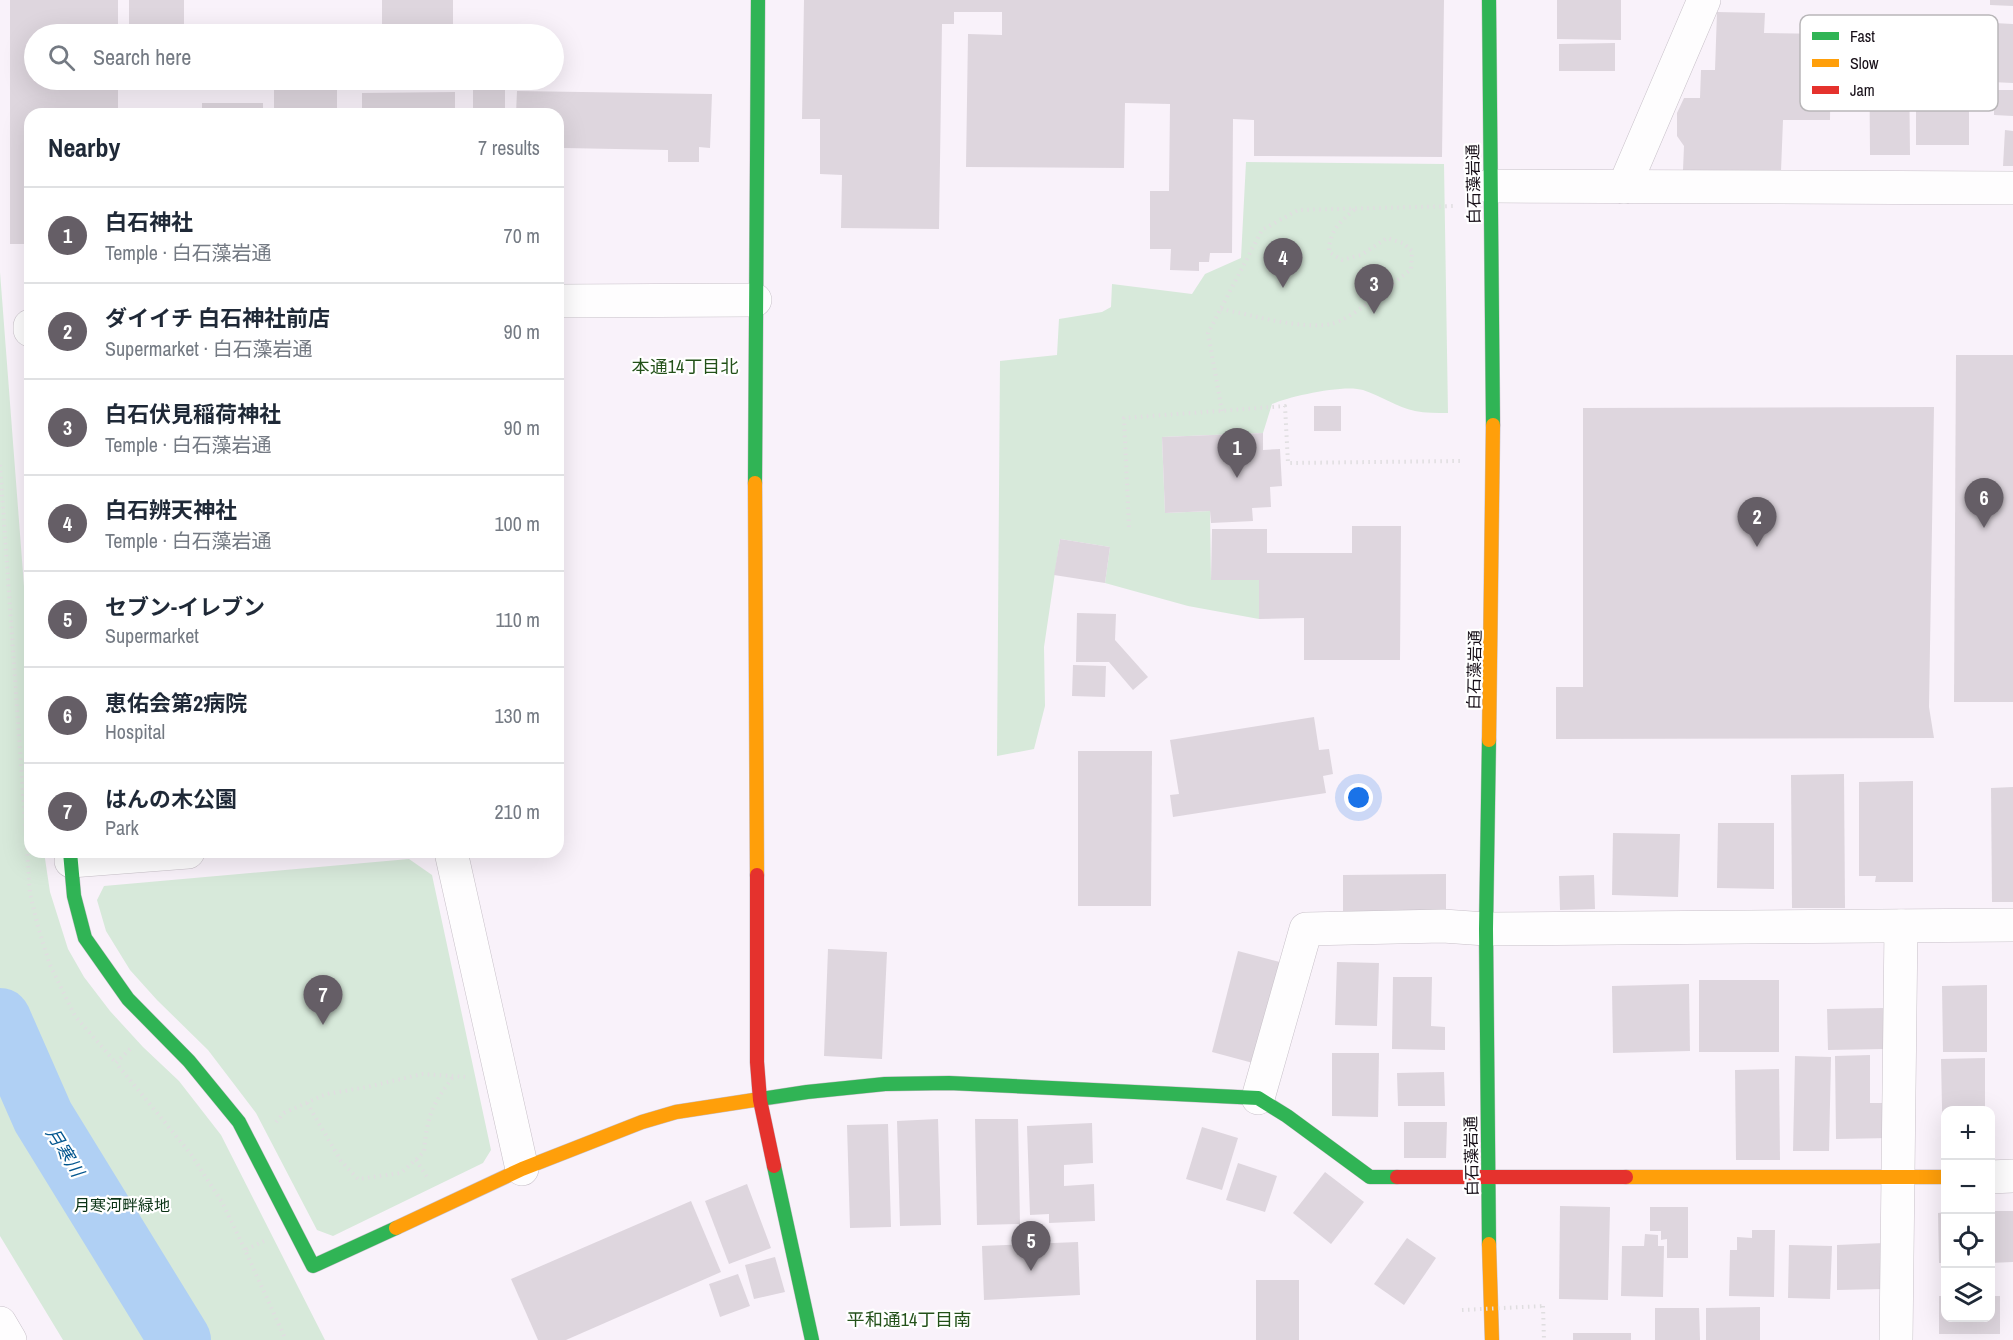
<!DOCTYPE html>
<html lang="en">
<head>
<meta charset="utf-8">
<style>
  :root { --surface:#fff; --page:#f2f2f3; --text:#1f2937; --muted:#747a83; --line:#e0e1e3; --accent:#655e66 }
  body { margin:0; font-family:"Archivo Narrow","Noto Sans JP",sans-serif; background:var(--page); color:var(--text) }
  .controls { position:absolute; right:18px; bottom:18px; display:grid; overflow:hidden; border-radius:12px; box-shadow:0 6px 24px #0002 }
  .controls button { width:54px; height:54px; display:grid; place-items:center; padding:0; border:0; border-bottom:2px solid var(--line); background:var(--surface); color:var(--text); font:30px sans-serif }
  .you { position:absolute; left:1359px; top:798px; width:21px; height:21px; margin:-15px; border:4px solid #fff; border-radius:50%; background:#1a73e8; box-shadow:0 0 0 9px #1a73e833 }
  .badge { display:grid; place-items:center; width:39px; height:39px; border-radius:50%; background:var(--accent); color:#fff; font-size:20px; font-weight:700 }
  .pin { position:absolute; translate:-50% -50px; filter:drop-shadow(0 2px 3px #0008) }
  .pin::after { content:''; position:absolute; top:32px; width:21px; height:18px; background:inherit; clip-path:polygon(0 0,100% 0,50% 100%) }
  .list { margin:0; padding:0; list-style:none }
  h2 { display:flex; justify-content:space-between; align-items:center; height:78px; margin:0; padding:0 24px; font-size:26px }
  h2 small { font-size:20px; font-weight:400; color:var(--muted) }
  .list li { display:grid; grid-template-columns:39px 1fr auto; gap:18px; align-items:center; box-sizing:border-box; height:96px; padding:0 24px; border-top:2px solid var(--line) }
  .list b { display:block; font-size:22px; white-space:nowrap }
  .list p { margin:0; font-size:20px; white-space:nowrap; color:var(--muted) }
  .list em { font-size:20px; font-style:normal; color:var(--muted) }
  .icon { flex:none; width:33px; height:33px; fill:none; stroke:currentColor; stroke-width:2; stroke-linecap:round; stroke-linejoin:round }
  .map { position:relative; flex:none; width:2013px; height:1340px; overflow:hidden }
  .search { position:absolute; background:var(--surface); box-shadow:0 6px 24px #0002; left:24px; top:24px; width:540px; height:66px; display:flex; align-items:center; gap:15px; box-sizing:border-box; padding:0 21px; border-radius:33px; color:var(--muted); font-size:22px }
  .panel { position:absolute; background:var(--surface); box-shadow:0 6px 24px #0002; left:24px; top:108px; width:540px; height:750px; border-radius:18px }
  .map>svg:first-child { display:block }
</style>
</head>
<body>
<div class="map">
<svg width="2013" height="1340" viewBox="0 0 2013 1340">
  <rect width="100%" height="100%" fill="#f9f2fa"/>
  <!-- green -->
  <g fill="#d7e9da">
    <path d="M1246,162l198,2 4,249c-11,0 -23,0 -33,-2 -18,-4 -34,-15 -52,-21 -18,-6 -73,6 -91,14l-9,29 -101,4 3,76 45,-2 1,69h48v39l-71,-13 -83,-23 5,-36 -50,-8 -16,108 1,59 -11,43 -37,7 3,-395 57,-6 2,-36 43,-7 9,-5 1,-23 80,10 13,-20 36,-16z"/>
    <polygon points="0,272 30,665 30,852 44,852 50,892 68,949 84,977 110,1011 143,1047 179,1081 221,1135 325,1340 63,1340 0,1236"/>
    <polygon points="409,859 432,875 491,1150 483,1163 333,1236 317,1230 256,1113 208,1050 157,1000 130,970 106,931 97,900 104,886"/>
  </g>
  <g fill="none" stroke-linecap="round" stroke-linejoin="round">
    <!-- river -->
    <polyline stroke="#b0d0f4" stroke-width="62" points="0,1019 43,1117 180,1340"/>
  </g>
  <!-- building -->
  <g fill="#ded6de">
    <polygon points="10,0 118,0 118,34 34,34 34,80 118,80 118,114 30,114 30,244 10,244"/>
    <rect x="129" y="0" width="55" height="34"/>
    <rect x="382" y="0" width="71" height="34"/>
    <polygon points="804,0 1444,0 1442,157 1254,156 1254,120 1233,119 1232,253 1210,253 1209,262 1199,262 1199,271 1170,270 1171,249 1150,249 1150,191 1169,191 1170,104 1125,103 1124,168 966,167 968,34 1002,35 1002,12 954,12 954,24 942,24 939,229 841,228 842,175 820,174 820,119 802,119"/>
    <polygon points="1557,0 1621,0 1621,40 1557,39"/>
    <polygon points="1990,0 2013,0 2013,6 1990,5"/>
    <polygon points="1717,12 1765,13 1764,33 1831,34 1830,120 1783,120 1781,171 1683,170 1684,146 1677,136 1677,113 1684,98 1700,98 1701,70 1715,70"/>
    <polygon points="1949,19 1949,58 1909,58 1910,155 1870,155 1869,20"/>
    <polygon points="1994,23 2013,24 2013,83 1991,82"/>
    <polygon points="1615,43 1615,71 1559,71 1559,44"/>
    <rect x="1916" y="63" width="53" height="82"/>
    <rect x="473" y="81" width="32" height="33"/>
    <polygon points="337,88 337,114 274,114 274,89"/>
    <polygon points="1994,90 2013,90 2013,116 1994,115"/>
    <polygon points="517,91 712,94 710,148 699,147 699,162 668,162 668,150 564,148 564,167 558,167 558,114 516,114"/>
    <polygon points="455,92 455,114 362,114 362,93"/>
    <rect x="202" y="103" width="61" height="11"/>
    <polygon points="2005,130 2013,131 2013,166 2003,166"/>
    <polygon points="1956,355 2013,355 2013,702 1954,702"/>
    <rect x="1314" y="406" width="27" height="25"/>
    <polygon points="1934,407 1929,707 1934,738 1556,739 1556,687 1583,687 1583,408"/>
    <polygon points="1263,433 1263,450 1280,449 1282,486 1270,487 1271,507 1252,508 1253,521 1211,523 1210,511 1165,513 1162,437"/>
    <polygon points="1352,526 1401,526 1400,660 1304,660 1304,618 1259,619 1259,580 1211,580 1212,529 1267,529 1267,553 1352,553"/>
    <polygon points="1060,539 1110,547 1105,583 1054,575"/>
    <polygon points="1077,613 1116,614 1115,640 1148,677 1133,690 1109,662 1076,662"/>
    <polygon points="1073,665 1106,666 1105,697 1072,696"/>
    <polygon points="1314,717 1319,750 1329,749 1333,774 1323,776 1326,793 1173,817 1170,795 1179,794 1170,740"/>
    <polygon points="1078,751 1152,751 1151,906 1078,906"/>
    <polygon points="1844,774 1845,908 1792,908 1791,775"/>
    <polygon points="1913,781 1913,882 1875,882 1876,876 1859,876 1859,782"/>
    <polygon points="2013,787 2013,902 1992,902 1991,788"/>
    <polygon points="1718,823 1774,823 1774,889 1717,888"/>
    <polygon points="1613,833 1680,834 1678,897 1612,895"/>
    <polygon points="1446,874 1446,911 1343,911 1343,875"/>
    <polygon points="1594,875 1595,909 1560,910 1559,876"/>
    <polygon points="828,949 887,952 882,1059 824,1056"/>
    <polygon points="1238,951 1280,962 1253,1063 1212,1052"/>
    <polygon points="1337,962 1379,963 1377,1026 1335,1025"/>
    <polygon points="1393,977 1432,977 1431,1026 1445,1027 1445,1050 1392,1049"/>
    <rect x="1699" y="980" width="80" height="72"/>
    <polygon points="1689,984 1690,1051 1613,1053 1612,986"/>
    <polygon points="1987,985 1987,1052 1943,1052 1942,986"/>
    <polygon points="1884,1008 1885,1049 1828,1050 1827,1009"/>
    <polygon points="1332,1053 1379,1053 1378,1117 1332,1116"/>
    <polygon points="1870,1055 1870,1103 1890,1103 1890,1138 1836,1139 1835,1056"/>
    <polygon points="1795,1056 1831,1057 1829,1151 1793,1151"/>
    <polygon points="1985,1058 1985,1110 1946,1110 1946,1156 1943,1156 1941,1059"/>
    <polygon points="1779,1069 1780,1160 1736,1160 1735,1070"/>
    <polygon points="1444,1072 1445,1106 1398,1106 1397,1073"/>
    <polygon points="938,1119 941,1225 900,1226 897,1121"/>
    <polygon points="975,1119 1018,1119 1020,1224 977,1225"/>
    <polygon points="1404,1122 1447,1122 1446,1158 1404,1158"/>
    <polygon points="1092,1123 1093,1163 1064,1165 1064,1186 1094,1184 1095,1221 1049,1223 1049,1214 1030,1215 1027,1126"/>
    <polygon points="888,1124 891,1227 850,1228 847,1125"/>
    <polygon points="1202,1127 1238,1138 1222,1190 1186,1179"/>
    <polygon points="1238,1163 1277,1176 1265,1212 1226,1200"/>
    <polygon points="1325,1172 1364,1202 1331,1244 1293,1213"/>
    <polygon points="747,1184 771,1248 729,1264 705,1201"/>
    <polygon points="691,1201 721,1272 566,1340 538,1340 511,1279"/>
    <polygon points="1560,1206 1610,1207 1608,1300 1559,1299"/>
    <polygon points="1650,1207 1688,1207 1688,1258 1667,1258 1667,1239 1661,1240 1661,1231 1650,1231"/>
    <polygon points="1990,1211 2013,1211 2013,1262 1990,1263"/>
    <polygon points="1946,1212 1946,1263 1939,1263 1938,1213"/>
    <polygon points="1752,1230 1775,1230 1774,1297 1729,1296 1730,1250 1737,1250 1737,1237 1752,1238"/>
    <polygon points="1645,1234 1658,1235 1658,1246 1664,1246 1663,1297 1621,1296 1622,1246 1644,1246"/>
    <polygon points="1407,1238 1436,1258 1404,1305 1374,1284"/>
    <polygon points="1078,1242 1080,1295 984,1300 982,1246"/>
    <polygon points="1884,1243 1884,1289 1837,1290 1837,1245"/>
    <polygon points="1789,1245 1832,1246 1830,1299 1788,1298"/>
    <polygon points="775,1257 785,1292 754,1299 745,1265"/>
    <polygon points="738,1274 750,1306 720,1317 709,1284"/>
    <rect x="1256" y="1280" width="43" height="60"/>
    <polygon points="1939,1296 1946,1296 1946,1318 1990,1318 1990,1296 2000,1296 2000,1334 1939,1334"/>
    <polygon points="1760,1307 1760,1340 1706,1340 1706,1308"/>
    <polygon points="1655,1308 1699,1308 1700,1340 1655,1340"/>
    <rect x="1573" y="1333" width="58" height="7"/>
  </g>
  <g fill="none" stroke-linecap="round" stroke-linejoin="round">
    <!-- street casing -->
    <g stroke="#c8c1c9" stroke-width="34">
      <g id="street">
        <polyline points="1489,186 2013,188"/>
        <polyline points="1624,187 1704,0"/>
        <polyline points="558,301 755,300"/>
        <polyline points="30,326 30,330"/>
        <polyline points="451,852 522,1169"/>
        <polyline points="71,861 188,852"/>
        <polyline points="1258,1098 1306,929 1443,926 1486,929 2013,925"/>
        <polyline points="1990,1177 2013,1176"/>
        <polyline points="0,1323 10,1340"/>
        <polyline points="1896,1340 1901,926"/>
      </g>
    </g>
    <!-- fast casing -->
    <g stroke="#c8c1c9" stroke-width="15">
      <g id="fast">
        <polyline points="1489,0 1493,425"/>
        <polyline points="755,483 758,0"/>
        <polyline points="1489,740 1486,929 1489,1244"/>
        <polyline points="70,852 74,896 85,938 128,999 189,1061 239,1122 313,1266 396,1228"/>
        <polyline points="754,1100 807,1092 885,1084 949,1083 1258,1098 1287,1116 1370,1177 1397,1177"/>
        <polyline points="774,1166 812,1340"/>
      </g>
    </g>
    <!-- slow casing -->
    <g stroke="#c8c1c9" stroke-width="15">
      <g id="slow">
        <polyline points="755,483 757,875"/>
        <polyline points="1489,740 1493,425"/>
        <polyline points="1626,1177 1946,1177"/>
        <polyline points="396,1228 522,1169 642,1122 676,1112 754,1100"/>
        <polyline points="1489,1244 1492,1340"/>
      </g>
    </g>
    <!-- jam casing -->
    <g stroke="#c8c1c9" stroke-width="15">
      <g id="jam">
        <polyline points="757,875 757,1062 760,1100 774,1166"/>
        <polyline points="1397,1177 1626,1177"/>
      </g>
    </g>
    <!-- path -->
    <g stroke="#e0dee0" stroke-width="4" stroke-dasharray="1.5 4.5" stroke-linecap="butt">
      <path d="M1221,309c32,6 79,21 110,15 20,-4 63,-41 80,-55l1,-18 -9,-8 -16,-5 -26,17 -19,5 -13,-8c0,-21 11,-30 26,-43"/>
      <polyline points="1222,411 1208,333 1262,230 1298,210 1456,206"/>
      <polyline points="0,465 30,893 38,927 50,965 75,1016 116,1063"/>
      <polyline points="1129,527 1124,418 1285,406 1288,463 1461,461"/>
      <polyline points="130,1049 116,1063 190,1153 222,1202 245,1250"/>
      <path d="M307,1103l34,58 17,18 43,-6 23,-21c3,-36 8,-48 30,-76"/>
      <polyline points="276,1122 284,1113 326,1094 367,1087 422,1074 467,1077"/>
      <polyline points="416,1160 427,1177"/>
      <polyline points="264,1241 245,1250 286,1340"/>
      <polyline points="1543,1306 1544,1340"/>
    </g>
    <!-- street -->
    <use href="#street" stroke="#fefdfe" stroke-width="33"/>
    <!-- fast -->
    <use href="#fast" stroke="#30b455" stroke-width="14"/>
    <!-- slow -->
    <use href="#slow" stroke="#ff9f0a" stroke-width="14"/>
    <!-- jam -->
    <use href="#jam" stroke="#e5322d" stroke-width="14"/>
    <!-- path-bridge -->
    <polyline stroke="#e0dee0" stroke-width="4" stroke-dasharray="1.5 4.5" stroke-linecap="butt" points="1462,1310 1543,1306"/>
  </g>
  <g text-anchor="middle" dominant-baseline="central" stroke-width="4.5" stroke-linejoin="round" paint-order="stroke">
    <!-- street labels -->
    <g font-size="16" fill="#160e17" stroke="#fff">
      <text transform="translate(1473 184) rotate(-91)">白石藻岩通</text>
      <text transform="translate(1474 670) rotate(-89)">白石藻岩通</text>
      <text transform="translate(1471 1156) rotate(-91)">白石藻岩通</text>
    </g>
    <!-- park labels -->
    <g font-size="16" fill="#0a3315" stroke="#fff">
      <text x="122" y="1205">月寒河畔緑地</text>
    </g>
    <!-- neighbourhood labels -->
    <g font-size="18" fill="#235119" stroke="#fff">
      <text x="685" y="366">本通14丁目北</text>
      <text x="909" y="1319">平和通14丁目南</text>
    </g>
    <!-- water labels -->
    <g font-size="18" font-style="italic" fill="#03568f" stroke="#fff">
      <text transform="translate(65 1152) rotate(58)">月寒川</text>
    </g>
  </g>
  <!-- legend -->
  <rect x="1800" y="15" width="198" height="96" rx="9" fill="#fff" stroke="#b9b7b9" stroke-width="1.5"/>
  <rect x="1812" y="32" width="27" height="8" fill="#30b455"/>
  <rect x="1812" y="59" width="27" height="8" fill="#ff9f0a"/>
  <rect x="1812" y="86" width="27" height="8" fill="#e5322d"/>
  <g font-size="16" fill="#160e17">
    <text x="1850" y="42">Fast</text>
    <text x="1850" y="69">Slow</text>
    <text x="1850" y="96">Jam</text>
  </g>
</svg>
<div class="controls">
<button>+</button>
<button>−</button>
<button><svg class="icon" aria-label="locate" viewBox="0 0 24 24"><circle cx="12" cy="12" r="6"/><path d="M12 2v4M12 18v4M2 12h4M18 12h4"/></svg></button>
<button><svg class="icon" aria-label="layers" viewBox="0 0 24 24"><path d="M12 4l9 5-9 5-9-5zM3 14l9 5 9-5"/></svg></button>
</div>
<div class="you"></div>
<div class="pin badge" style="left:1237px;top:478px">1</div>
<div class="pin badge" style="left:1757px;top:547px">2</div>
<div class="pin badge" style="left:1374px;top:314px">3</div>
<div class="pin badge" style="left:1283px;top:288px">4</div>
<div class="pin badge" style="left:1031px;top:1271px">5</div>
<div class="pin badge" style="left:1984px;top:528px">6</div>
<div class="pin badge" style="left:323px;top:1025px">7</div>
<div class="search"><svg class="icon" aria-label="search" viewBox="0 0 24 24"><circle cx="10" cy="10" r="6"/><path d="M15 15l6 6"/></svg>Search here</div>
<section class="panel">
<h2>Nearby<small>7 results</small></h2>
<ul class="list">
<li><span class="badge">1</span><div><b>白石神社</b><p>Temple · 白石藻岩通</p></div><em>70 m</em></li>
<li><span class="badge">2</span><div><b>ダイイチ 白石神社前店</b><p>Supermarket · 白石藻岩通</p></div><em>90 m</em></li>
<li><span class="badge">3</span><div><b>白石伏見稲荷神社</b><p>Temple · 白石藻岩通</p></div><em>90 m</em></li>
<li><span class="badge">4</span><div><b>白石辨天神社</b><p>Temple · 白石藻岩通</p></div><em>100 m</em></li>
<li><span class="badge">5</span><div><b>セブン-イレブン</b><p>Supermarket</p></div><em>110 m</em></li>
<li><span class="badge">6</span><div><b>恵佑会第2病院</b><p>Hospital</p></div><em>130 m</em></li>
<li><span class="badge">7</span><div><b>はんの木公園</b><p>Park</p></div><em>210 m</em></li>
</ul>
</section>
</div>
</body>
</html>
